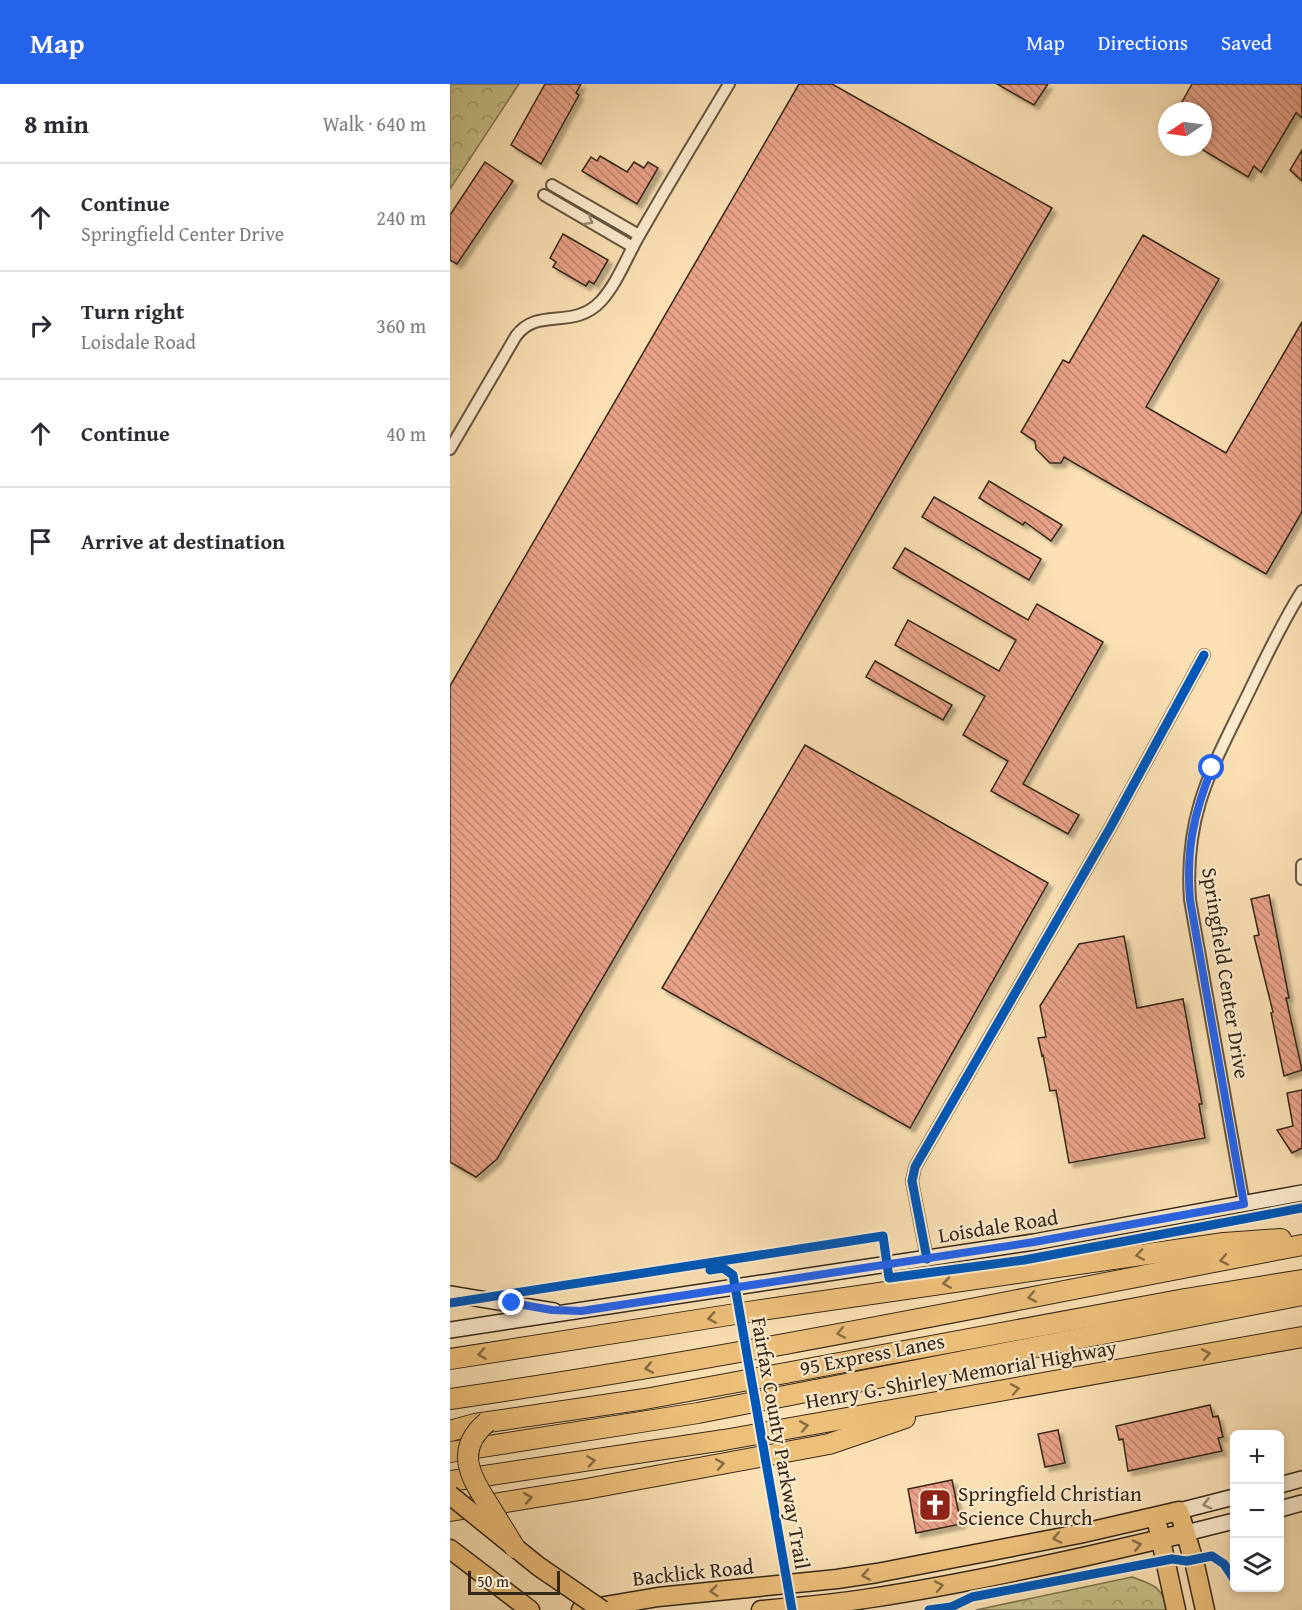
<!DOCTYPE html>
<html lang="en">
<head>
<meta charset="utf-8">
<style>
  :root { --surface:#fff; --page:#f7f7f7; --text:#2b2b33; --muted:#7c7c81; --line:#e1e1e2; --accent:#2563eb }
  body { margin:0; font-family:"Gentium Book Plus",serif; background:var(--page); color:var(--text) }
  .controls { position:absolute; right:18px; bottom:18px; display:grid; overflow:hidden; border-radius:9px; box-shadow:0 3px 9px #0003 }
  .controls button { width:54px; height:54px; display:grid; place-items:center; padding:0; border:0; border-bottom:2px solid var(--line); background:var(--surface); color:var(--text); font:30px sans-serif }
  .compass { position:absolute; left:708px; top:18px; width:54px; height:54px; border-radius:50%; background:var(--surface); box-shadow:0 3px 9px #0003; rotate:257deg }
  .scale { position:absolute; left:18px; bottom:15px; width:92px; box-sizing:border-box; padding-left:6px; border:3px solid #342718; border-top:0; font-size:16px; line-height:21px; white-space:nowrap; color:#342718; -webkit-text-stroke:4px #fcebce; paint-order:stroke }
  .stop { position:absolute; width:18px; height:18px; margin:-14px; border:4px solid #2563eb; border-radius:50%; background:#fff }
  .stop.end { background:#2563eb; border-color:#fff; box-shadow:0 2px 6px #0008 }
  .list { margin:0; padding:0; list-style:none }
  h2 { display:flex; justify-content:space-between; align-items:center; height:78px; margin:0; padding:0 24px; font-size:26px }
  h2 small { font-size:20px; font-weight:400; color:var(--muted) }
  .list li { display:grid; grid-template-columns:39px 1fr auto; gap:18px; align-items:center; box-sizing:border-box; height:108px; padding:0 24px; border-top:2px solid var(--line) }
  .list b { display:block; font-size:22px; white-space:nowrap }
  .list p { margin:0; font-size:20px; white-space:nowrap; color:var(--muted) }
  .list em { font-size:20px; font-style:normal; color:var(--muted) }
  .icon { flex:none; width:33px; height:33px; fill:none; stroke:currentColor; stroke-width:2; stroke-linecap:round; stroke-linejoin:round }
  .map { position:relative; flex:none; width:852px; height:1526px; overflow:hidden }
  header { display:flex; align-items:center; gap:36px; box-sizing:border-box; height:84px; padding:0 30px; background:var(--accent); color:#fff }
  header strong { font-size:28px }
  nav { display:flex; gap:33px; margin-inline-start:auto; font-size:21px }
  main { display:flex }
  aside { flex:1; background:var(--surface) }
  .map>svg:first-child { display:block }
</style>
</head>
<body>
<header>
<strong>Map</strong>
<nav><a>Map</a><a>Directions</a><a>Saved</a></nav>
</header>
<main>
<aside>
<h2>8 min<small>Walk · 640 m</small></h2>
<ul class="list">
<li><svg class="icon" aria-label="ahead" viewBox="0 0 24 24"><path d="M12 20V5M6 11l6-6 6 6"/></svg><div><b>Continue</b><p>Springfield Center Drive</p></div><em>240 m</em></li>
<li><svg class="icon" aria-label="right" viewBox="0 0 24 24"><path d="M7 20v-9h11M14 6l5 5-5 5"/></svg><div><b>Turn right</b><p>Loisdale Road</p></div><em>360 m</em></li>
<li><svg class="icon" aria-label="ahead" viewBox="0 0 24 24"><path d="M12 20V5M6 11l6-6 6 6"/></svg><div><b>Continue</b></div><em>40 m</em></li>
<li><svg class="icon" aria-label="arrive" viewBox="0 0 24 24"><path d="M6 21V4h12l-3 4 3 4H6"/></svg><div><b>Arrive at destination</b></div></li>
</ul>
</aside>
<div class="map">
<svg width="852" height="1526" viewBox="0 0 852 1526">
  <defs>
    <pattern id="forest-crowns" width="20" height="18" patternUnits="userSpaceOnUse" patternTransform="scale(1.5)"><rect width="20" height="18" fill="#c6c088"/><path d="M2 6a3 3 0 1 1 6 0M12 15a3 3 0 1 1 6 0" fill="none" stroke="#a29c6e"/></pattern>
    <pattern id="building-back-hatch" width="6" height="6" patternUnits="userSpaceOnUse" patternTransform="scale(1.5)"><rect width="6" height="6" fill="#e9a288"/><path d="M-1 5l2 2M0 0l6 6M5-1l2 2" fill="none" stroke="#be846e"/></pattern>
    <filter id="shadow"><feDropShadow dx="4.5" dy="4.5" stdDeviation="1.5" flood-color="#0004"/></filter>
  </defs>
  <rect width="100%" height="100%" fill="#fae0b3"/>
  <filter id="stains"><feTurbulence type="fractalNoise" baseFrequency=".00333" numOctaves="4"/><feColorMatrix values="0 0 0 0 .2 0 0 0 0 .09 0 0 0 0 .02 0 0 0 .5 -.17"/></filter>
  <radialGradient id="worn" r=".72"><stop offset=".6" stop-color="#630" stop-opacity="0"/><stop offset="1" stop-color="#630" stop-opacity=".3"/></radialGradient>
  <!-- forest -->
  <g fill="url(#forest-crowns)" stroke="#7d7450" stroke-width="1.5">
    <polygon points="0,0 69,0 0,105"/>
    <path d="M682,1493c19,7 32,9 34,33h-190z"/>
  </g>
  <!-- building -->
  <g fill="url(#building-back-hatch)" stroke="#342718" stroke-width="1.5" filter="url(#shadow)">
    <polygon points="95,0 131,0 126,9 129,11 91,80 61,61"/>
    <polygon points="349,0 382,0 602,124 47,1075 26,1093 0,1078 0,602"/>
    <polygon points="547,0 598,0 584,21"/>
    <polygon points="742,0 852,0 852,34 846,29 811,88 804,82 798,93 753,66 753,27 727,27"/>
    <polygon points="852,66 852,97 840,86"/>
    <polygon points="150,72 177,88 184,78 194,84 198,78 208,84 187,120 132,87 141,73 147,77"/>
    <polygon points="35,78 63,97 7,180 0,176 0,131"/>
    <polygon points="113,150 158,176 144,200 139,197 136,202 103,183 106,178 100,174"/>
    <polygon points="693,151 769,195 696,323 776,369 852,238 852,428 816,490 614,373 611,379 600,379 586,365 585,357 571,348 613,276 619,279"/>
    <polygon points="539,397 612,441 601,457 575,438 573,441 529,414"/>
    <polygon points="484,413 591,475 579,496 472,433"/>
    <polygon points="455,464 578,536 587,520 653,558 573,700 629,731 618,750 541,707 558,677 513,651 535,612 445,561 458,536 549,587 566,556 443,484"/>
    <polygon points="425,577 502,621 493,636 416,593"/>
    <polygon points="355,661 598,799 460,1044 212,904"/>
    <polygon points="819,811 839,914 836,914 852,986 834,992 821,929 823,928 804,852 809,851 801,815"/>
    <polygon points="674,852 687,924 733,915 752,1020 749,1020 755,1054 619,1079 606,1006 600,1007 593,971 592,972 588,954 596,953 590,922 629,860"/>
    <polygon points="852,1006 852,1064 842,1069 827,1046 843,1042 837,1009"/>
    <polygon points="760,1321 763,1333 768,1332 773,1353 768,1354 772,1367 678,1387 673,1355 669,1356 666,1342"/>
    <polygon points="608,1346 615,1379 595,1383 588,1350"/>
    <polygon points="502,1396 511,1440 466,1449 458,1405"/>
  </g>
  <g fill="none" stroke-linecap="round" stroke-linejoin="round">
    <!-- street casing -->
    <g stroke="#66553f" stroke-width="14">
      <g id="street">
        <polyline points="102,101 189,151"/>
        <polyline points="94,111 183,163"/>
        <path d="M0,365l66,-113c22,-30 57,-5 85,-35 17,-19 26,-45 39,-67 29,-51 59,-100 89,-150"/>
        <polyline points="852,781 852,795"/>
        <path d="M794,1120l-54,-304c-6,-85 21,-130 57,-204 17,-35 34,-72 55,-105"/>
        <polyline points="477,1175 462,1097 465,1083 660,744 754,571"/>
      </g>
    </g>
    <!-- secondary casing -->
    <g stroke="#342718" stroke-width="18">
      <g id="secondary">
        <polyline points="0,1210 104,1227"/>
        <polyline points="0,1246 584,1158 852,1109"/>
        <polyline points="830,1401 852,1395"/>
        <polyline points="830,1425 852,1419"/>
        <polyline points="729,1427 784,1413"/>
        <polyline points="736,1449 784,1437"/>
      </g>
    </g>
    <!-- primary casing -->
    <g stroke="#342718" stroke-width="21">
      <g id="primary">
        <polyline points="708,1443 726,1526"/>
        <polyline points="0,1465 80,1526"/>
        <polyline points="131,1526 208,1513 387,1495 427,1489 629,1450 729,1427 745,1481 755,1526"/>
        <path d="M311,1526c37,-3 73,-6 110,-12 105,-16 211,-40 315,-65"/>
      </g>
    </g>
    <!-- highway casing -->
    <g stroke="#342718" stroke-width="22">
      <g id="highway">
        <polyline points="0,1275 298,1228 774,1159 831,1155"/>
        <path d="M0,1315c286,-41 569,-100 852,-154"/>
        <polyline points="0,1347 25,1340 195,1315 735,1215 852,1196"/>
        <polyline points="0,1368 248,1329 852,1211"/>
        <polyline points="0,1397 274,1356 852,1253"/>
        <polyline points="0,1427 136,1405 379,1360 455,1334"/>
      </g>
    </g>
    <!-- street -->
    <use href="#street" stroke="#fcebce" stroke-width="10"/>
    <!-- secondary -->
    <use href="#secondary" stroke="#fcebce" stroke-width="15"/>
    <!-- primary -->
    <use href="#primary" stroke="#edc07a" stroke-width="18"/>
    <!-- highway -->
    <use href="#highway" stroke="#edc07a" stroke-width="20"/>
    <!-- primary-bridge casing -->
    <g stroke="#342718" stroke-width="21" stroke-linecap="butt">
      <polyline id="primary-bridge" points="0,1411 88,1482 152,1526"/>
    </g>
    <!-- highway-bridge casing -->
    <g stroke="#342718" stroke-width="22" stroke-linecap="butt">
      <path id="highway-bridge" d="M37,1338c-32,27 -18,53 1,82 9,15 18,29 27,44"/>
    </g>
    <!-- primary-bridge -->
    <use href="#primary-bridge" stroke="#edc07a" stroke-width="18"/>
    <!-- highway-bridge -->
    <use href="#highway-bridge" stroke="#edc07a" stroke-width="20"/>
    <!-- cycleway casing -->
    <g stroke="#fcebce" stroke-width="13">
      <g id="cycleway">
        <polyline points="477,1175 462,1097 465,1083 660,744 754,571"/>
        <polyline points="260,1186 273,1184 283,1191 342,1526"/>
        <polyline points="0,1219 433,1152 439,1194 574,1176 852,1124"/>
        <polyline points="479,1526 501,1523 522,1513 722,1475 737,1477 762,1472 774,1480 784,1495"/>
      </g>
    </g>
    <!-- cycleway -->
    <use href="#cycleway" stroke="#0057b8" stroke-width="9"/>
  </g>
  <!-- one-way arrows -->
  <defs><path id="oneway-chevron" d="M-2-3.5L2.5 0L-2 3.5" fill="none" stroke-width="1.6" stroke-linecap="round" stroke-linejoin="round" transform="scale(1.5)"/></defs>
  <g stroke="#988973">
    <use href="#oneway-chevron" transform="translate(139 137) rotate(31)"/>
    <use href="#oneway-chevron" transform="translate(757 1420) rotate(166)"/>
  </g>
  <g stroke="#876c44">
    <use href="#oneway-chevron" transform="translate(690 1171) rotate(172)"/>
    <use href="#oneway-chevron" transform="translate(774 1176) rotate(169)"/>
    <use href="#oneway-chevron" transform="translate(497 1199) rotate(171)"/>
    <use href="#oneway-chevron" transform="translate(582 1213) rotate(169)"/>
    <use href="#oneway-chevron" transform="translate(262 1234) rotate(171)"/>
    <use href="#oneway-chevron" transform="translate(391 1249) rotate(169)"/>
    <use href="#oneway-chevron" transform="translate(32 1270) rotate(172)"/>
    <use href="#oneway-chevron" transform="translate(756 1270) rotate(-10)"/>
    <use href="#oneway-chevron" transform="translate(199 1284) rotate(170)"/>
    <use href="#oneway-chevron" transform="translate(565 1305) rotate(-10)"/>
    <use href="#oneway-chevron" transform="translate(354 1342) rotate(-10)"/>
    <use href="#oneway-chevron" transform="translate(141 1377) rotate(-9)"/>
    <use href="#oneway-chevron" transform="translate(270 1380) rotate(-10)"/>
    <use href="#oneway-chevron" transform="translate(78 1414) rotate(-9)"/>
    <use href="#oneway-chevron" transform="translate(607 1454) rotate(168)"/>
    <use href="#oneway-chevron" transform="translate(687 1461) rotate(-13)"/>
    <use href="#oneway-chevron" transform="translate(416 1491) rotate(171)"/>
    <use href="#oneway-chevron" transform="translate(489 1502) rotate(-11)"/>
    <use href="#oneway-chevron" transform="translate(264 1507) rotate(175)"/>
  </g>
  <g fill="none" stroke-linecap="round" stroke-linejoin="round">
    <!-- route -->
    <path stroke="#2563eb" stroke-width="8" d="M62,1219l40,7 29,1 453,-69 210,-38 -54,-304c-4,-49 3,-85 22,-132"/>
  </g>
  <!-- icons -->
  <defs>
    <g id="church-square" transform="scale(1.725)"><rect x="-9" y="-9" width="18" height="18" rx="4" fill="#8f2418" stroke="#fcebce"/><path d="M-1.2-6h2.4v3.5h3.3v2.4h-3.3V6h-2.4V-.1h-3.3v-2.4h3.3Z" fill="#fff"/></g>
  </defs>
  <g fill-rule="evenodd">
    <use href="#church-square" x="485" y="1421"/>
  </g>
  <g text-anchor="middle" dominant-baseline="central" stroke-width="4.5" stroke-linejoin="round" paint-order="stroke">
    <!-- street labels -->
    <g font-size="21" fill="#342718" stroke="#fcebce">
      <text transform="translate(776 889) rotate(81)">Springfield Center Drive</text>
      <text transform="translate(548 1142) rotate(-9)">Loisdale Road</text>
      <text transform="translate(422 1270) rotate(-11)">95 Express Lanes</text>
      <text transform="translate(511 1290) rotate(-10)">Henry G. Shirley Memorial Highway</text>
      <text transform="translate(331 1359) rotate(80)">Fairfax County Parkway Trail</text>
      <text transform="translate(243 1488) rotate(-6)">Backlick Road</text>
    </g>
    <!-- poi labels -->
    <g font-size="21" fill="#342718" stroke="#fcebce" text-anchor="start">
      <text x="508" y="1409">Springfield Christian<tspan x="508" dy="24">Science Church</tspan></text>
    </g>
  </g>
  <rect width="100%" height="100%" filter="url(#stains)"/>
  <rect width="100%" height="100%" fill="url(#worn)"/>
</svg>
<div class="controls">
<button>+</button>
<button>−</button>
<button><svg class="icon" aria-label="layers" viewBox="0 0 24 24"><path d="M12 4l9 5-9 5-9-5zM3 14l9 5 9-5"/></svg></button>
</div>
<svg class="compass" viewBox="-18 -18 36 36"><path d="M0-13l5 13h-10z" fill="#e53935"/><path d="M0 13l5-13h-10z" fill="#7c7c81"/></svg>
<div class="scale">50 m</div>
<div class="stop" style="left:762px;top:684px"></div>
<div class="stop end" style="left:62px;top:1219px"></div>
</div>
</main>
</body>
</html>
